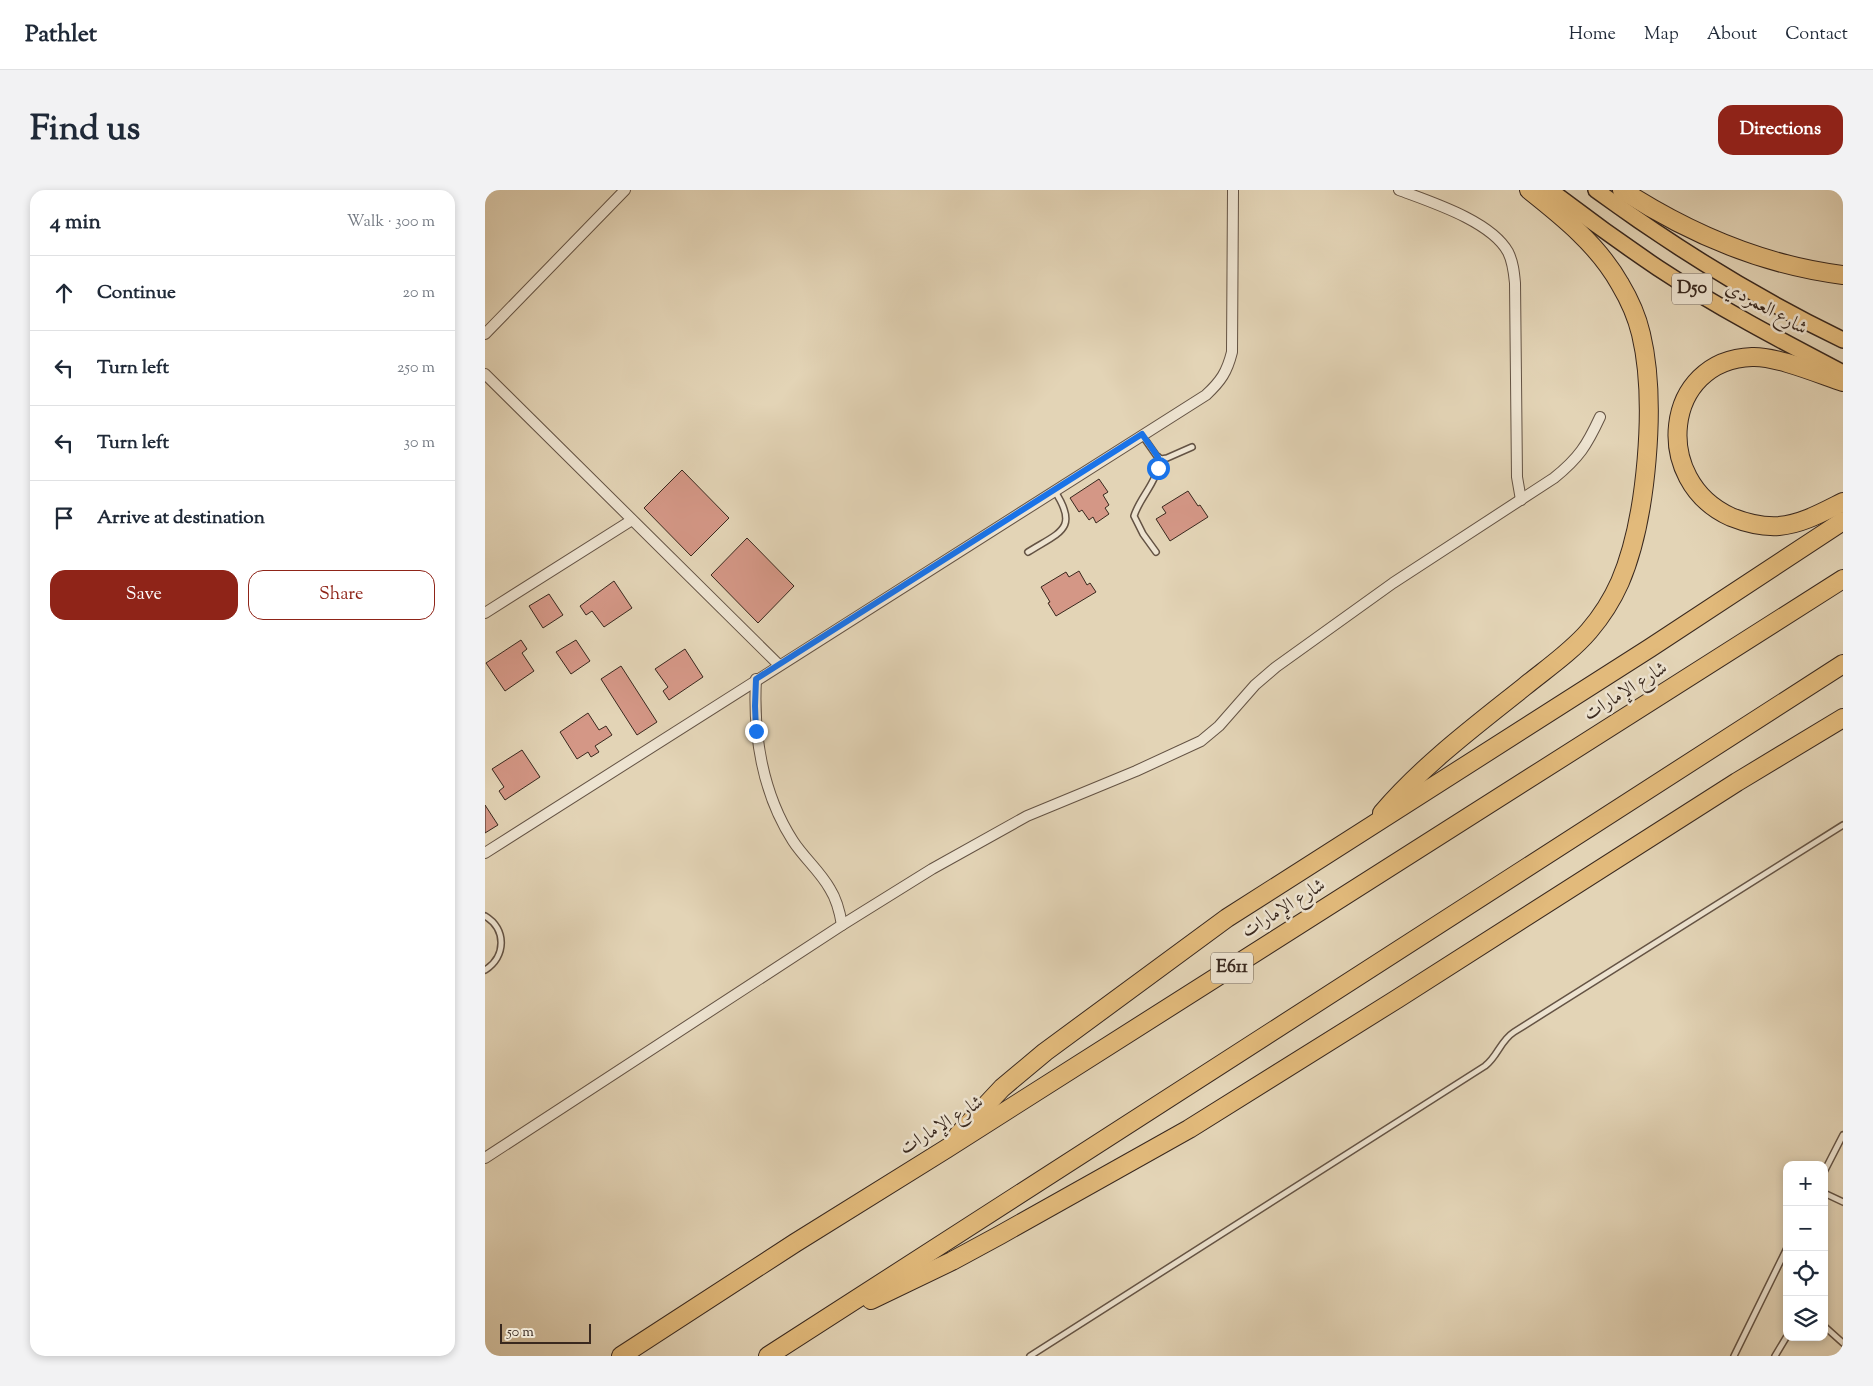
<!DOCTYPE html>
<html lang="en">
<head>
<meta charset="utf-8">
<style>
  :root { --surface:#fff; --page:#f2f2f3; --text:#1f2937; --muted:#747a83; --line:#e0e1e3; --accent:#8f2418 }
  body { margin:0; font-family:"Sorts Mill Goudy",Amiri,serif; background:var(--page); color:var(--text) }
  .controls { position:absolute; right:15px; bottom:15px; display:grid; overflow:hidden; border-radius:10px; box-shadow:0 2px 8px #0003 }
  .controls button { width:45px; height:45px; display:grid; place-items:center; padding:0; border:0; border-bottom:1px solid var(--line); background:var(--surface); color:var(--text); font:25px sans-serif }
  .scale { position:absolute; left:15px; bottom:12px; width:91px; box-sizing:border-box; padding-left:5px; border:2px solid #39281e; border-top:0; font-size:14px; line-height:18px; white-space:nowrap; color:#39281e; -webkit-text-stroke:4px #ede3d0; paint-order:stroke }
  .stop { position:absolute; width:15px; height:15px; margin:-11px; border:4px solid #1a73e8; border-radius:50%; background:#fff }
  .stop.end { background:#1a73e8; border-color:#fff; box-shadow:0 1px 5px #0008 }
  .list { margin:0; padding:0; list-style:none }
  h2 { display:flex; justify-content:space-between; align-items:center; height:65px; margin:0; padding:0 20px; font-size:21px }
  h2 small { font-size:16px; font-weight:400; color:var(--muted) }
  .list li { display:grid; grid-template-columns:32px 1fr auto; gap:15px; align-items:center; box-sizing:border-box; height:75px; padding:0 20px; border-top:1px solid var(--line) }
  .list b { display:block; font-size:19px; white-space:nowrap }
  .list em { font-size:16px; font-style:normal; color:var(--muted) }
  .actions { display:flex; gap:10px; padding:15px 20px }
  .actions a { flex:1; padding:11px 0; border:1px solid var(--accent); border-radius:15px; text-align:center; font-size:18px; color:var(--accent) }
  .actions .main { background:var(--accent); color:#fff }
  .icon { flex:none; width:28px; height:28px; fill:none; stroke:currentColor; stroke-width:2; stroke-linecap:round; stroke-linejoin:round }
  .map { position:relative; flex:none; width:1358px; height:1166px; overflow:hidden; border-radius:15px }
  header { display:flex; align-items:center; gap:30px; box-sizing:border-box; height:70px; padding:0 25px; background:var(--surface); border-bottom:1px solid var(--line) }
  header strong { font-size:24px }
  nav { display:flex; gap:28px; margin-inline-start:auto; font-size:18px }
  .intro { display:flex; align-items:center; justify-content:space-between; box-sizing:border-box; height:120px; padding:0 30px }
  h1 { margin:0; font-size:35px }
  .button { padding:12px 22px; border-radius:15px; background:var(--accent); color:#fff; font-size:18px; font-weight:700 }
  main { display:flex; gap:30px; padding:0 30px }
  aside { flex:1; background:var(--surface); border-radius:15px; box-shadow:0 2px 8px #0003 }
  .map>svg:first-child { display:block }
</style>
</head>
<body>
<header>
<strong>Pathlet</strong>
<nav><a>Home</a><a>Map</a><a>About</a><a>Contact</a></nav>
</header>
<div class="intro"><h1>Find us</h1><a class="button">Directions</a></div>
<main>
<aside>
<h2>4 min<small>Walk · 300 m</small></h2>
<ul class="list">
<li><svg class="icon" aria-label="ahead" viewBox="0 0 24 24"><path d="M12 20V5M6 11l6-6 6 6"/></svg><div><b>Continue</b></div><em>20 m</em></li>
<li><svg class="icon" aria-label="left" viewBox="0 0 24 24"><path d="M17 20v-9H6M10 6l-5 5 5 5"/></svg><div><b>Turn left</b></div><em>250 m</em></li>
<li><svg class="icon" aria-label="left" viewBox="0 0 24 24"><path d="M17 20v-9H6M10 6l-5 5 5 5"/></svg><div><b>Turn left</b></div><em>30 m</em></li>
<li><svg class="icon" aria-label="arrive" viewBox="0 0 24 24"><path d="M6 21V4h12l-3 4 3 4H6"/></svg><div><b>Arrive at destination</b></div></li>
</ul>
<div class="actions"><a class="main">Save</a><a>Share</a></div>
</aside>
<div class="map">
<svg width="1358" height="1166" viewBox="0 0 1358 1166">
  <rect width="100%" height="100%" fill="#e3d4b6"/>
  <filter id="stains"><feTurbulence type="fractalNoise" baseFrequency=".004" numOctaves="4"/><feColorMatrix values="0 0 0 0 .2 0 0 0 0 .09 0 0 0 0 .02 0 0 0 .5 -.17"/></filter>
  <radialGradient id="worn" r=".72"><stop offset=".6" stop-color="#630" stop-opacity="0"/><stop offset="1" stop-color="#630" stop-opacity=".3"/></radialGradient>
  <!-- building -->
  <g fill="#d49786" stroke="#39281e">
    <polygon points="197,280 244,328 206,366 159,318"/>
    <polygon points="614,289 623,302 618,305 624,315 620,318 624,324 611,333 608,327 604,330 597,320 594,322 585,308"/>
    <polygon points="703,301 713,316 715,315 723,327 685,351 671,329 681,323 677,317"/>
    <polygon points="262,348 309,396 273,433 226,385"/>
    <polygon points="594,381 602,395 605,393 611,402 571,426 563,413 565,412 556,397 581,382 584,387"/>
    <polygon points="129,391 147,418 119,437 107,421 101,425 95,416"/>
    <polygon points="64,404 78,425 58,438 44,416"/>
    <polygon points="36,450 42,459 37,463 49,481 20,501 1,473"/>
    <polygon points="91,450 105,471 86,484 71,462"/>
    <polygon points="200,459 218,487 184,510 178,501 183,497 170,479"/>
    <polygon points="136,476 172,532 152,545 116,489"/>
    <polygon points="103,523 114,540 121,536 127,545 110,556 114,562 106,567 103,562 92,569 75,542"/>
    <polygon points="37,560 55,587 20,610 14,601 19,597 7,579"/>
    <polygon points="0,615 13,635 0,643"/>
  </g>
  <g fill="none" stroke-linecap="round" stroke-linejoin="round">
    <!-- lane casing -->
    <g stroke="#645344" stroke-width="8">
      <g id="lane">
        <polyline points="657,245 671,265 676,269 682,268 707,257"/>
        <path d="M543,362c32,-20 52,-23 26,-62"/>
        <path d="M671,362l-13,-18 -9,-18c6,-20 27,-37 24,-59"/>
        <path d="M0,726c22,13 21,41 0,54"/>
        <polyline points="1339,982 1358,945"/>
        <polyline points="1339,1003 1358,1012"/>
        <polyline points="1339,1136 1358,1153"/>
        <path d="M545,1166l455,-290c13,-10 15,-25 29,-34l329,-207"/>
        <polyline points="1249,1166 1302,1058"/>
        <polyline points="1290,1166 1302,1146"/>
      </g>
    </g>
    <!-- street casing -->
    <g stroke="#645344" stroke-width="12">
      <g id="street">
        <path d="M914,0c32,12 92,31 109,62 5,10 6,20 7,31l2,194 4,23"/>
        <polyline points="0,144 140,0"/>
        <polyline points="0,184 294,475"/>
        <polyline points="0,423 147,330"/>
        <path d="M271,489c-3,55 6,114 37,162 11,17 27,30 37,48 7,11 10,24 12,36"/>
        <path d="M0,663l721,-458c15,-14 21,-23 26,-43l1,-162"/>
        <path d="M0,968l357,-233 90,-56 95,-53 109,-45 65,-30 18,-15 36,-41 21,-18 117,-84 161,-105c25,-20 33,-33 46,-61"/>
      </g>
    </g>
    <!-- primary casing -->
    <g stroke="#39281e" stroke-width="18">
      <g id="primary">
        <path d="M1065,0c35,27 71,53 108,78 59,39 122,72 185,105"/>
        <path d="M1111,0c78,57 160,108 247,150"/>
      </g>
    </g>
    <!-- highway casing -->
    <g stroke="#39281e" stroke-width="20">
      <g id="highway">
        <path d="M1137,0c68,44 140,75 221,85"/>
        <path d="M1358,192c-24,-8 -67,-26 -91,-25 -89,3 -101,124 -21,160 15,6 32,10 48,9 23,-2 44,-14 64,-24"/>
        <path d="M897,623c41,-48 93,-87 142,-126 22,-18 46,-34 65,-56 12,-14 23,-31 31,-49 27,-63 37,-181 21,-248 -4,-17 -12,-35 -21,-50 -22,-39 -57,-67 -91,-94"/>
        <polyline points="473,945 517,898 560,862 742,728 1165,458 1358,331"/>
        <polyline points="386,1110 467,1071 515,1045 704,939 912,809 1252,592 1358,528"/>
        <polyline points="136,1166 310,1053 461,959 1358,389"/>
        <polyline points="283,1166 1358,474"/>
      </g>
    </g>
    <!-- lane -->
    <use href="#lane" stroke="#ede3d0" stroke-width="5"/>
    <!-- street -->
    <use href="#street" stroke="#ede3d0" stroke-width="10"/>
    <!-- primary -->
    <use href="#primary" stroke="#e2ba7b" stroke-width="15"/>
    <!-- highway -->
    <use href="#highway" stroke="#e2ba7b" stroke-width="18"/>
  </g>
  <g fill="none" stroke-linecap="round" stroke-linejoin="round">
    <!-- route -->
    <polyline stroke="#1a73e8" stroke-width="6" points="271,541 270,516 271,489 657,244 673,267 673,278"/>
  </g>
  <g text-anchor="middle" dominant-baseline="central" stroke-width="5" stroke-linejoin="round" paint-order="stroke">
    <!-- shield labels -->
    <g fill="#ede3d0" stroke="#6f6053" stroke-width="1">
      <rect x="1187" y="83.5" width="40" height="31" rx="4"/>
      <rect x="726" y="762.5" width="42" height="31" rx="4"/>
    </g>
    <g font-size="18" font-weight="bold" fill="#39281e">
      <text x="1207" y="99">D50</text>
      <text x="747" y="778">E611</text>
    </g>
    <!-- street labels -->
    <g font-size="19" fill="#39281e" stroke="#ede3d0">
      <text transform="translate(1281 119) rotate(29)">شارع العمردي</text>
      <text transform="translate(1141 502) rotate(-32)">شارع الإمارات</text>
      <text transform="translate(799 719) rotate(-32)">شارع الإمارات</text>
      <text transform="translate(457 936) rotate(-32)">شارع الإمارات</text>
    </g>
  </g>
  <rect width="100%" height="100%" filter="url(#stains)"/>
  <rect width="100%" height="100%" fill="url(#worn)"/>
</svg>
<div class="controls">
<button>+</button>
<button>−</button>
<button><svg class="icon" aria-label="locate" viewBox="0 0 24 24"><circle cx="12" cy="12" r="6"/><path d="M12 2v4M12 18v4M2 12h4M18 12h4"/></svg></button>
<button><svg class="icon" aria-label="layers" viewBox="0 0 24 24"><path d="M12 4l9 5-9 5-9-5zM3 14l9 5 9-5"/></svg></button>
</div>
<div class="scale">50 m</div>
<div class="stop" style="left:673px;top:278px"></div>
<div class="stop end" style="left:271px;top:541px"></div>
</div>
</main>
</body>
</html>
